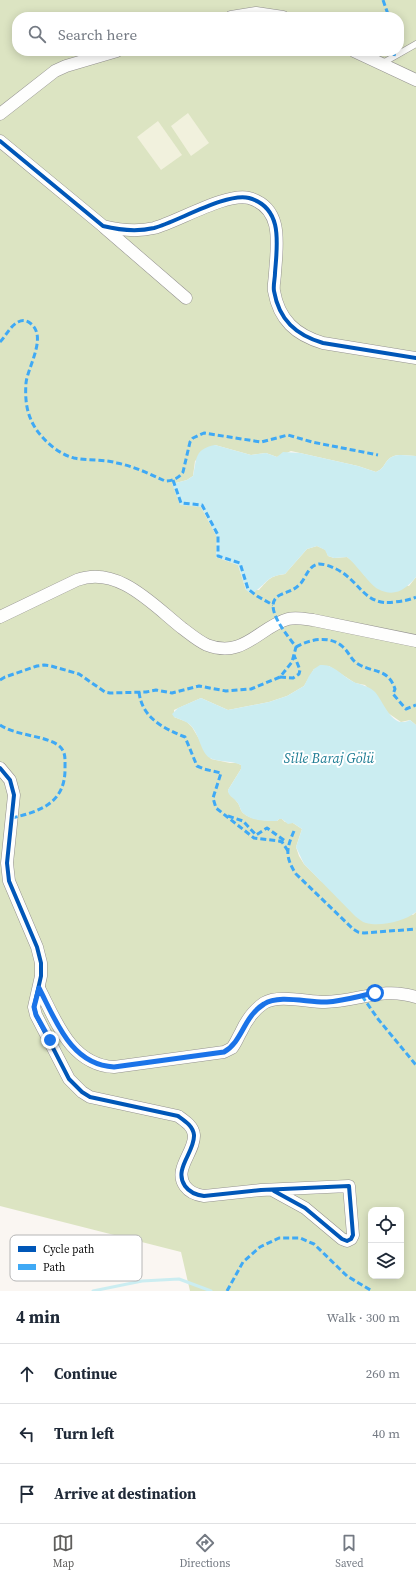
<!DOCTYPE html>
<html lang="en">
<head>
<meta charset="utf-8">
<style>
  :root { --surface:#fff; --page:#f6f6f7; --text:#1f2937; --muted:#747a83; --line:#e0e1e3; --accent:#605f5d }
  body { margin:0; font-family:"Source Serif 4",serif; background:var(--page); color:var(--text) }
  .controls { position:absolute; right:12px; bottom:12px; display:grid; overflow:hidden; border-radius:8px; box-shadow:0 2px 10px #0003 }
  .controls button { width:36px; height:36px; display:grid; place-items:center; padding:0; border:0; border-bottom:1px solid var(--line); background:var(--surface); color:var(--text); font:20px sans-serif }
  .stop { position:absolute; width:12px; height:12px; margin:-9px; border:3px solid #1a73e8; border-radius:50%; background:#fff }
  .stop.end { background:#1a73e8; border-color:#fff; box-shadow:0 1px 4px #0008 }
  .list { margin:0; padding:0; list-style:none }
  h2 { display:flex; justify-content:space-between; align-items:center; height:52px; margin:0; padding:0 16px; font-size:17px }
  h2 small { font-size:13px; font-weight:400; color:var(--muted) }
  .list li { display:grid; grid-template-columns:26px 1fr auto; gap:12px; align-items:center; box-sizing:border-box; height:60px; padding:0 16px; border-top:1px solid var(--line) }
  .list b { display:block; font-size:15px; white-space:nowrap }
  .list em { font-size:13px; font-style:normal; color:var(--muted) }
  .icon { flex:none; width:22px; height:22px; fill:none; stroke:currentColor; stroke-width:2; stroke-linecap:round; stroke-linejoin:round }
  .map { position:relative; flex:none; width:416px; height:1291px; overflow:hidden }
  .search { position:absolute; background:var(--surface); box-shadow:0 2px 10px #0003; left:12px; right:12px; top:12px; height:44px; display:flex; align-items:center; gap:10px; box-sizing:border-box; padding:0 14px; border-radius:16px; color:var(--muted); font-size:15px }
  .sheet { height:232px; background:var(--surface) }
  nav { display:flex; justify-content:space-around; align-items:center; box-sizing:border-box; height:56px; border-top:1px solid var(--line); background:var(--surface); font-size:11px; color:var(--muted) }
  nav a { display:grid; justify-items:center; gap:2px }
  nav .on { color:var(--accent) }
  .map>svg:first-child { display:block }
</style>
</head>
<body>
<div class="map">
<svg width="416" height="1291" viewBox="0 0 416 1291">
  <rect width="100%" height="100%" fill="#faf6f2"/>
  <!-- forest -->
  <path fill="#dce4c2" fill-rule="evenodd" d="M0,0h416v456c-10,0 -22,-4 -29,5 -4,5 -4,8 -11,11l-18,-6 -58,-13 -9,-2 -14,6 -11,-4 -15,2 -36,-10 -20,16 -2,15 -6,4 -15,4 29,23 16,30 -1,20 22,8 8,25h13c10,-11 11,-14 26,-16l22,-25 10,-3 9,4 2,6 6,2 13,-1 8,6 10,13 44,10 7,-9v148l-6,-5 -9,2 -13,-9 -8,-12 -15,-16 -10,-2 -26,-17 -15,3 -10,17 -17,10 -18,6 -41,8 -27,-12 -27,12v7l13,5 5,5 19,32 19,4h7l4,2v4l-13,21c1,6 6,7 9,12 3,3 3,8 6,11 8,7 23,8 34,8l2,-2h3l3,3 8,1 9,6 -6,18 3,9 5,8 17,17 92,34 3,-3v379h-226l-9,-39 -181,-46zM17,17h382v34h-382zM371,1210h30v66h-30z"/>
  <!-- pitch -->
  <g fill="#f1f1dd">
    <polygon points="188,113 209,143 191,156 171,126"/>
    <polygon points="158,121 182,155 161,170 137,137"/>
  </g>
  <!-- water -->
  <g fill="#cbedf1">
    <path d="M215,445l36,10 15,-2 11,4 6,-5 17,1 58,13 18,6c7,-3 7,-6 11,-11 7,-9 19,-5 29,-5v121c-10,12 -21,21 -38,12 -7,-3 -22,-25 -31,-32l-13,1 -6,-2 -3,-6 -8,-4 -10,3 -22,25c-20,2 -18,11 -34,20l-5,-4 -8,-25 -22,-8 1,-20 -16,-30 -21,-2 -8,-21 15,-4 6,-4c4,-17 1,-27 22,-31z"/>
    <path d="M320,665c3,0 7,0 9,1 10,4 17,13 27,17 7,2 14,4 19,9 9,10 17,38 35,28l6,5v187c-11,9 -35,15 -50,11 -4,-1 -7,-4 -11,-7l-51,-52 -8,-17 6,-18 -9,-6 -5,1 -6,-5h-3l-2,2c-11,0 -26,0 -34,-8 -3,-3 -3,-8 -6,-11 -4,-5 -9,-6 -9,-12l13,-21v-4c-7,-4 -24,-3 -31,-7 -11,-6 -10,-29 -24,-36 -3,-2 -8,-3 -12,-5l-2,-3 6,-6 23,-10 27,12 41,-8 18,-6 17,-10 5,-10 5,-7z"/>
  </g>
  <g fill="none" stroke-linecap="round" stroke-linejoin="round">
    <!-- stream -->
    <polyline stroke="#cbedf1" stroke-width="3" points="93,1291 142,1281 179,1279 211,1291"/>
    <!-- lane casing -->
    <g stroke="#949290" stroke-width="7">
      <polyline id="lane" points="381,64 416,44"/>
    </g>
    <!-- street casing -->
    <g stroke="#949290" stroke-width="13">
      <g id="street">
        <polyline points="231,17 256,13 283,17"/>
        <polyline points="354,51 416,80"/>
        <polyline points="0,114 55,71 66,66 117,51"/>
        <path d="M0,141l103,85c16,4 34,6 51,2 23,-6 73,-36 95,-30 35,10 28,47 26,75 0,6 -2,12 -1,18 5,29 22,44 49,52l93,15"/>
        <polyline points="105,228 186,298"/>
        <path d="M0,617l77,-37c41,-15 76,25 105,48 8,6 16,13 25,17 37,14 52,-18 81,-26 8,-2 17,0 25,1l103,21"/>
        <path d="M0,768l10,12 4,15 -7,68 2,18 28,66 4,16v13l-7,31 2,8 33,64 13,13 8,5 88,19c7,5 15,10 16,19 1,17 -21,34 -9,51 5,7 11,9 19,10l57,-6 88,-4 4,49 -2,4 -4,2 -5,-2 -37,-31 -31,-17"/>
        <path d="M39,988c17,33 32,77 75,79l110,-15c2,-1 6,-3 8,-4 4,-5 6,-11 9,-16 5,-11 13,-22 23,-29 15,-9 43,-1 61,-1 32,0 57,-16 91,-5"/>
      </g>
    </g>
    <!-- lane -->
    <use href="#lane" stroke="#fefefd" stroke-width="6"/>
    <!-- street -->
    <use href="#street" stroke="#fefefd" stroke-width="12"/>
    <!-- quiet -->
    <g stroke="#3fa9f5" stroke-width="3" stroke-dasharray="6 3" stroke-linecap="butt">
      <polyline points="383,0 389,17"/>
      <polyline points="394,56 395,51"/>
      <path d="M0,342c6,-6 10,-16 18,-20 4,-2 8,-2 12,1 18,13 -2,43 -4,60 -1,14 0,28 7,41 8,15 25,30 41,34 14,3 29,1 43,5 16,3 33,11 48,18 8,0 14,-3 18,-9l7,-30 3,-4 11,-5 57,9 27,-7 24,7 66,13"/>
      <polyline points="173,480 181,503 202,505 218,535 218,556 240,563 248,589 257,596 273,605"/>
      <path d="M296,647c14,-8 34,-12 47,0 6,5 8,13 15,17 15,9 30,4 37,25l-2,5 13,15 10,-4"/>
      <polyline points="280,677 293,678 299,674 300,670 294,655"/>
      <path d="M0,680l5,-3 32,-11 7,-1 7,1 28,8 26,18 5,1 36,-1 10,-2 16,3 27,-7 27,5 25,-2 29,-12 12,-15 4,-15c-7,-10 -36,-42 -16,-52 8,-4 14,-4 21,-12 5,-6 8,-18 18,-19 5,0 11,2 15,4 26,11 29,39 61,34 8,-1 15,-2 21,-5"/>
      <path d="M139,692c3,26 24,36 46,45l12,29 7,3 17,4 -8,25 3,10 38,30 25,3 3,1 6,9"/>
      <path d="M0,725c17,11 43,10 58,20 8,6 7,13 7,22 1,35 -23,44 -53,51"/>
      <polyline points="228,816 243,821 256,835 267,828 285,841"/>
      <path d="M294,831c-8,18 -9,26 2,43l57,55 5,3 6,1 52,-4"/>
      <polyline points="362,996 378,1019 416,1065"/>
      <polyline points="227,1291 243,1262 260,1247 279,1238 300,1238 314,1244 347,1276 372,1291"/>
    </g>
    <!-- cycleway casing -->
    <g stroke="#fff" stroke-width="6">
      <g id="cycleway">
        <path d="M0,141l103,85c16,4 34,6 51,2 23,-6 73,-36 95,-30 35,10 28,47 26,75 0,6 -2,12 -1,18 5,29 22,44 49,52l93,15"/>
        <path d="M0,768l10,12 4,15 -7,68 2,18 28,66 4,16v13l-7,31 2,8 33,64 13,13 8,5 88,19c7,5 15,10 16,19 1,17 -21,34 -9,51 5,7 11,9 19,10l57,-6 88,-4 4,49 -2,4 -4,2 -5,-2 -37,-31 -31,-17"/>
      </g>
    </g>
    <!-- cycleway -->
    <use href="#cycleway" stroke="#0057b8" stroke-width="4"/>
  </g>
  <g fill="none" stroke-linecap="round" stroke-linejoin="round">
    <!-- route -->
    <path stroke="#1a73e8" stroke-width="5" d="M50,1040l-14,-25 -2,-8 5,-19c17,33 32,77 75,79l110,-15c19,-11 19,-35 40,-48 15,-10 45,-1 63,-2 16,-1 32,-6 48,-9"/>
  </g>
  <g text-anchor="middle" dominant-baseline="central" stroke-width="4" stroke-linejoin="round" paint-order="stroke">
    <!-- water labels -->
    <g font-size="14" font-style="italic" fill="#207e95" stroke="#fff">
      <text x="329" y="758">Sille Baraj Gölü</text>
    </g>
  </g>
  <!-- legend -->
  <rect x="10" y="1235" width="132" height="46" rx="6" fill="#fff" stroke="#b6b6b6" stroke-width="1"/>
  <rect x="18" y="1246" width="18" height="6" fill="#0057b8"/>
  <rect x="18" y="1264" width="18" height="6" fill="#3fa9f5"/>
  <g font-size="11" fill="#0d0d0d">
    <text x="43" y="1253">Cycle path</text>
    <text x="43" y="1271">Path</text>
  </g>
</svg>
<div class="controls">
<button><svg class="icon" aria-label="locate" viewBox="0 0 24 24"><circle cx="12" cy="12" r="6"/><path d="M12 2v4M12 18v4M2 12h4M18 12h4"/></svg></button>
<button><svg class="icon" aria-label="layers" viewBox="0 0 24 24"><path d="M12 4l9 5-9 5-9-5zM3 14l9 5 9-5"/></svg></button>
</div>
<div class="stop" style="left:375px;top:993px"></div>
<div class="stop end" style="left:50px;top:1040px"></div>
<div class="search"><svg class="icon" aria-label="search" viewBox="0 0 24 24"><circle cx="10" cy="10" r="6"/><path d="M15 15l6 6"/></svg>Search here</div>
</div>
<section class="sheet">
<h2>4 min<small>Walk · 300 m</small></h2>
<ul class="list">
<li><svg class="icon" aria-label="ahead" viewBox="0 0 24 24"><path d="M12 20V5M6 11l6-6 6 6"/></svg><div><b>Continue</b></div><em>260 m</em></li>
<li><svg class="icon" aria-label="left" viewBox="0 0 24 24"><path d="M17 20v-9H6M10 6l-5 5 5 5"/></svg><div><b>Turn left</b></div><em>40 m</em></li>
<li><svg class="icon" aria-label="arrive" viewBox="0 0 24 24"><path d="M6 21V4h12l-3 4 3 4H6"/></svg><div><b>Arrive at destination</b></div></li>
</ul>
</section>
<nav>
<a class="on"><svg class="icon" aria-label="map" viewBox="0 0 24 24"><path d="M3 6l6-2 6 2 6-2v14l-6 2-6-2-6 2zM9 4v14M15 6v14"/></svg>Map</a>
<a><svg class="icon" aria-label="directions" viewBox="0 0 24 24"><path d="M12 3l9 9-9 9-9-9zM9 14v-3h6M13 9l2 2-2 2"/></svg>Directions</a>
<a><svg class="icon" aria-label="saved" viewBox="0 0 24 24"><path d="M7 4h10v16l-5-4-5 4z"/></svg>Saved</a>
</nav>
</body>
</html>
